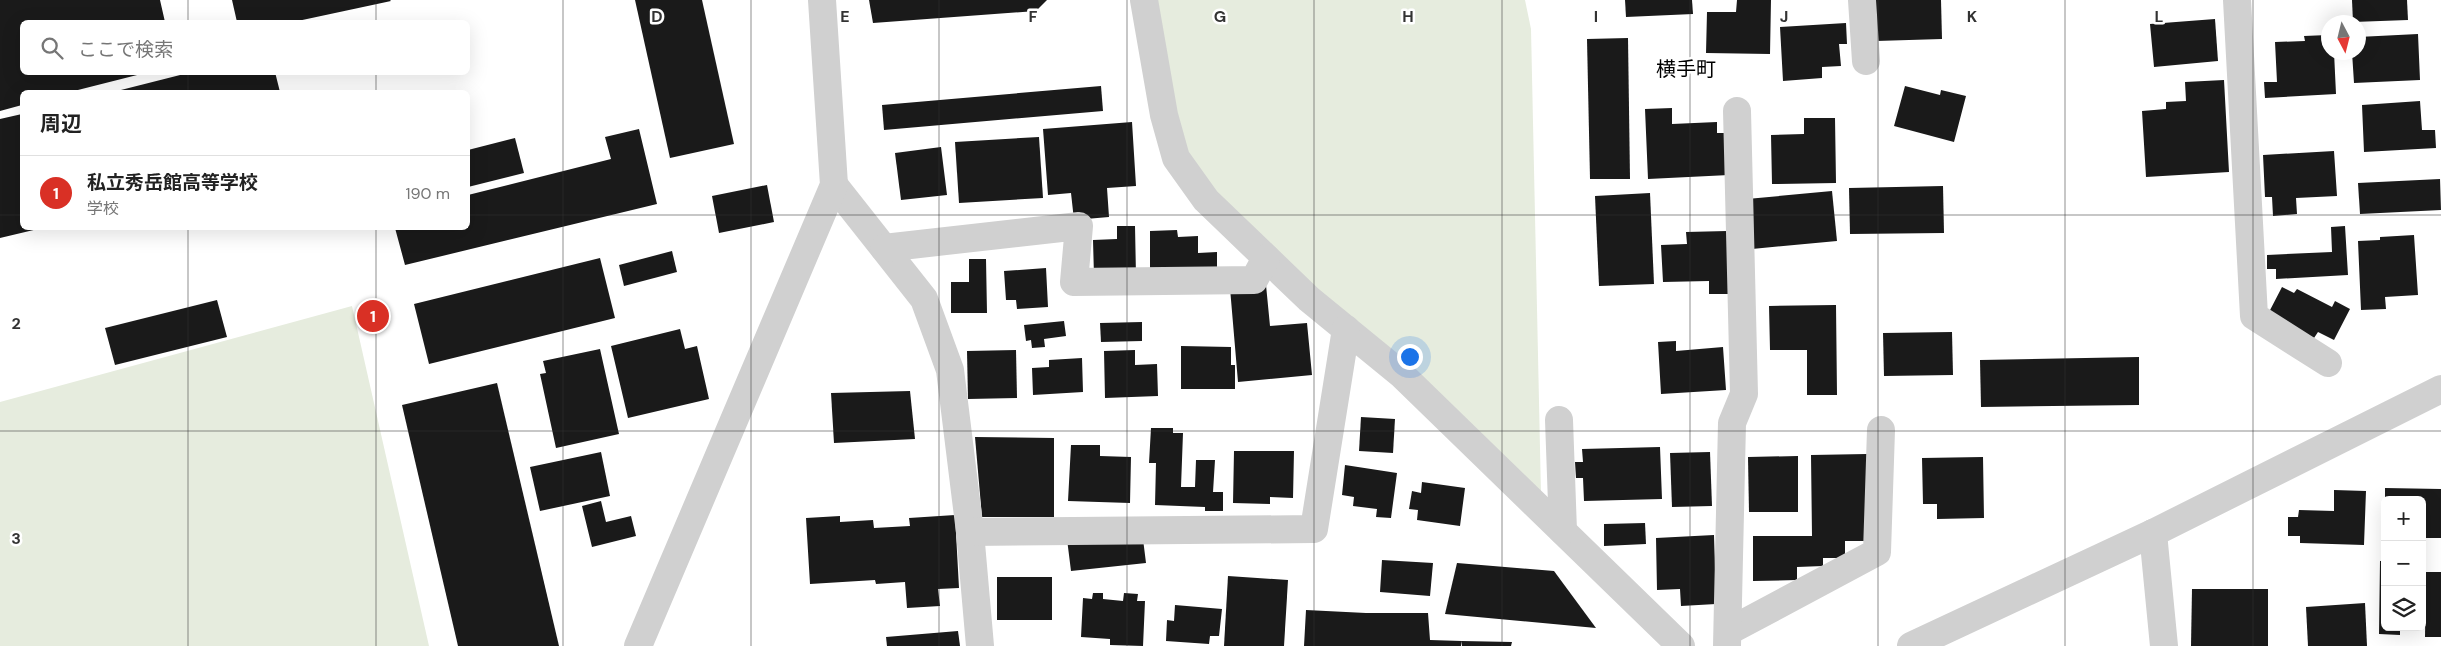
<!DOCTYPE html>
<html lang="ja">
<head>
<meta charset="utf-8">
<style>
  :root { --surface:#fff; --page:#f6f6f6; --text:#222; --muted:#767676; --line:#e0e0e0; --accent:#d93025 }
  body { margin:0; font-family:"DM Sans","Noto Sans JP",sans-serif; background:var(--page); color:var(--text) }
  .controls { position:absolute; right:15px; bottom:15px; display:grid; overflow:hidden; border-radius:8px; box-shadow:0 5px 20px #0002 }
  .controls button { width:45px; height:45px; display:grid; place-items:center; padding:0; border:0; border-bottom:1px solid var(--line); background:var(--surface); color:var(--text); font:25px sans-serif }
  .compass { position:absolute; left:2321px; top:15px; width:45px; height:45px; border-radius:50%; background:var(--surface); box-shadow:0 5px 20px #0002; rotate:173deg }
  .you { position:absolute; left:1409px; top:356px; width:18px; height:18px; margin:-12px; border:4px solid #fff; border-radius:50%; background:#1a73e8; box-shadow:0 0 0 8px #1a73e833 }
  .badge { display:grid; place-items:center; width:32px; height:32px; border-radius:50%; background:var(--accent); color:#fff; font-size:16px; font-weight:700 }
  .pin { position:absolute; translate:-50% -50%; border:2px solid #fff; box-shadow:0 1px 5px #0006 }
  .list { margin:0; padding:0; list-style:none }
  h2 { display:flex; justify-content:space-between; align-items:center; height:65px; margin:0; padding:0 20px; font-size:21px }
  h2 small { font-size:16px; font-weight:400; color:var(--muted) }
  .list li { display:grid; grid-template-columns:32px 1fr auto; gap:15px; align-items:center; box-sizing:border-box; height:75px; padding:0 20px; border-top:1px solid var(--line) }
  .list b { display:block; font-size:19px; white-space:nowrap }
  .list p { margin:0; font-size:16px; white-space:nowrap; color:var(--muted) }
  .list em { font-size:16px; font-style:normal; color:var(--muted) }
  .icon { flex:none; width:28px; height:28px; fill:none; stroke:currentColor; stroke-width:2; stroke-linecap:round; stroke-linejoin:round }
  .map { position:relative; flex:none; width:2441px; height:646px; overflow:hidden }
  .search { position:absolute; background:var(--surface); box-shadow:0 5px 20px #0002; left:20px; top:20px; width:450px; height:55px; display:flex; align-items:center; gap:12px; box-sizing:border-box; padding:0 18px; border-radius:8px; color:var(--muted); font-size:19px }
  .panel { position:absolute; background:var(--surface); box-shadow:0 5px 20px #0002; left:20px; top:90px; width:450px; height:140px; border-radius:8px }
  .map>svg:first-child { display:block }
</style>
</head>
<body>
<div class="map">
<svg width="2441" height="646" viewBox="0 0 2441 646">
  <rect width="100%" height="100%" fill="#fff"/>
  <!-- green -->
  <g fill="#e6ecde">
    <polygon points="1154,0 1525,0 1531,29 1541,495 1300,290 1170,137"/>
    <polygon points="352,306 429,646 0,646 0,402"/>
  </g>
  <!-- building -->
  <g fill="#1a1a1a">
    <polygon points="0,0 160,0 165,22 22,22 22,72 145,73 70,92 22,92 22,105 0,111"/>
    <polygon points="232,0 390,0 391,1 293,22 237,22"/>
    <polygon points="635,0 702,0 734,144 670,158"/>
    <polygon points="869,0 1047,0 1036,11 873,23"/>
    <polygon points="1625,0 1692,0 1693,14 1626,17"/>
    <polygon points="1737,0 1771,0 1770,54 1706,53 1707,12 1736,12"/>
    <polygon points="1875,0 1941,0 1942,39 1876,41"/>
    <polygon points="2352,0 2407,0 2408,20 2353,22"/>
    <polygon points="2215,19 2218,61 2154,67 2150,24"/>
    <polygon points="1846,23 1847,44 1839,44 1841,66 1822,67 1822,78 1783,81 1780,27"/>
    <polygon points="2418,34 2420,80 2354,83 2352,52 2358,52 2358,37"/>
    <polygon points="2328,35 2328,52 2334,52 2336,94 2265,98 2264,82 2277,82 2275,42 2305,41 2304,36"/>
    <polygon points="1628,38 1630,179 1590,179 1587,39"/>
    <polygon points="192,72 275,72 280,92 113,92"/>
    <polygon points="2224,80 2229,172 2146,177 2142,111 2166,109 2166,102 2186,101 2185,82"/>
    <polygon points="1101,86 1103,111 884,130 882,105"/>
    <polygon points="1905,86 1940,95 1941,90 1966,96 1954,142 1894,126"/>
    <polygon points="2420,101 2422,130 2435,130 2436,148 2364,152 2362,105"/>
    <polygon points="1672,108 1672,124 1717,122 1717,133 1727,133 1729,175 1648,179 1645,109"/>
    <polygon points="22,114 22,228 42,228 0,238 0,119"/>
    <polygon points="1804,118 1835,118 1836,183 1772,184 1771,135 1804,134"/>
    <polygon points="1132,122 1136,186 1107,188 1109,217 1074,220 1071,193 1048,195 1043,129"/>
    <polygon points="639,129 657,204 405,265 395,228 468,228 468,195 611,159 605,137"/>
    <polygon points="1039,137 1043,198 959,203 955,142"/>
    <polygon points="515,138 524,173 468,187 468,150"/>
    <polygon points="941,147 947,195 901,200 895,153"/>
    <polygon points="2334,151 2337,196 2296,198 2297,214 2273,216 2272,197 2265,197 2263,155"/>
    <polygon points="2440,179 2441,210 2360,214 2358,183"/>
    <polygon points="767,185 774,222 719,233 712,196"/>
    <polygon points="1943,186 1944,233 1850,234 1849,188"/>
    <polygon points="1832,191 1837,241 1752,249 1747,199"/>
    <polygon points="1650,193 1654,284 1599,286 1595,196"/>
    <polygon points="1117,226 1135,226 1136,276 1094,276 1093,240 1117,239"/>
    <polygon points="2345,226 2348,275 2276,279 2276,269 2267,269 2267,255 2332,252 2331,227"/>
    <polygon points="1177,230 1178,237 1198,236 1198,253 1217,252 1217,278 1150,279 1150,231"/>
    <polygon points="1727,231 1729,294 1709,294 1709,281 1663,282 1661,245 1687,244 1686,232"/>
    <polygon points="2414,235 2418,295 2385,297 2386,309 2361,310 2358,241 2380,240 2380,237"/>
    <polygon points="672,251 677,272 624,286 619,265"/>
    <polygon points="600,258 615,318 429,364 414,304"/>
    <polygon points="969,259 986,259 987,313 951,313 951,282 969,282"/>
    <polygon points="1046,268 1048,307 1017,309 1016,300 1006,300 1004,271"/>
    <polygon points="1266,285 1270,326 1307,323 1312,375 1238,382 1230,288"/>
    <polygon points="2282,287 2294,293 2297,289 2332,307 2335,301 2350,309 2334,340 2318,332 2314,338 2268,314"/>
    <polygon points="217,300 227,337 115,365 105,328"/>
    <polygon points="1836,305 1837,395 1807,395 1807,350 1770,350 1769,306"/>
    <polygon points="1064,321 1066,336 1044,339 1045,347 1032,348 1031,340 1026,341 1024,325"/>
    <polygon points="1142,322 1142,341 1101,342 1100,323"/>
    <polygon points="680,329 685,349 697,346 709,399 628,418 611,346"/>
    <polygon points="1952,332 1953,375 1884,376 1883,333"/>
    <polygon points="1676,341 1676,351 1723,347 1726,390 1661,394 1658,342"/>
    <polygon points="1181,346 1231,347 1231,365 1235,365 1235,389 1181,389"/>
    <polygon points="600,349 619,434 556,448 540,374 546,373 543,361"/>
    <polygon points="1016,350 1017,398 968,399 967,351"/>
    <polygon points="1135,350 1135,365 1157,364 1158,396 1105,398 1104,351"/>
    <polygon points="2139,357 2139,405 1981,407 1980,360"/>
    <polygon points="1082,358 1083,392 1033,395 1032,368 1049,367 1049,360"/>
    <polygon points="497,383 559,646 458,646 402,405"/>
    <polygon points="910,391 915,439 834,443 831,393"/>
    <polygon points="1361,417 1395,419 1393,453 1359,451"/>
    <polygon points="1151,428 1173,428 1173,433 1183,433 1181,487 1195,487 1196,460 1215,460 1213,492 1223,492 1223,511 1205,511 1205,507 1155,505 1156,463 1149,463"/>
    <polygon points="975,437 1054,438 1054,517 982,517"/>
    <polygon points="1071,445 1100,445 1100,456 1131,457 1130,503 1068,501"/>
    <polygon points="1660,447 1662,499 1584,501 1583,478 1576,478 1575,462 1583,462 1582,449"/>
    <polygon points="1234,451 1294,451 1293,498 1270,497 1270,504 1233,503"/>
    <polygon points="601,452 610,496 540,511 530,467"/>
    <polygon points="1710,452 1712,506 1672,507 1670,453"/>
    <polygon points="1867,454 1868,541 1845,541 1845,558 1823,558 1823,566 1797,567 1797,580 1753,581 1753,536 1812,536 1811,455"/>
    <polygon points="1798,456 1798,512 1749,512 1748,457"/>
    <polygon points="1983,457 1984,518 1937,519 1937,504 1923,504 1922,458"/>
    <polygon points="1345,465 1397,473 1391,518 1376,517 1377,509 1353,506 1354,497 1342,495"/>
    <polygon points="1422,482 1465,488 1460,526 1417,520 1418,510 1409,509 1412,491 1421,493"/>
    <polygon points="2385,488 2441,489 2441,538 2422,538 2422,500 2385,500"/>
    <polygon points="2334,490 2366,491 2364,545 2300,543 2300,536 2288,536 2288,517 2298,517 2299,510 2334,511"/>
    <polygon points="601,501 606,522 631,516 636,536 592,547 582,506"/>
    <polygon points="955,515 959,588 938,589 940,606 907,608 905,582 876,584 875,580 810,584 806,518 840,516 840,522 873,520 874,528 910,526 909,518"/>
    <polygon points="1645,523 1646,544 1604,546 1604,524"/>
    <polygon points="1142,531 1146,563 1071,571 1067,539"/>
    <polygon points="1714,535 1716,604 1681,606 1680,589 1657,590 1656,538"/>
    <polygon points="1382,560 1433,563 1430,596 1380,592"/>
    <polygon points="2380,561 2385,561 2385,627 2400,627 2400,635 2379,634"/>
    <polygon points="1457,563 1554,571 1596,628 1445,614"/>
    <polygon points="2426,572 2441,572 2441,637 2425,637"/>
    <polygon points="1228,576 1288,580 1284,646 1224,646"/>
    <rect x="997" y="577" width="55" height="43"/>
    <polygon points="2192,589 2268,589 2268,646 2191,646"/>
    <polygon points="1093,593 1103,593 1103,599 1123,601 1124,593 1138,594 1137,601 1145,601 1143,646 1110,645 1110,639 1081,637 1083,598 1092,599"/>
    <polygon points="2365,603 2367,646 2308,646 2306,607"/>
    <polygon points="1175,605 1222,609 1219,636 1210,636 1209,644 1166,641 1167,620 1174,621"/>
    <polygon points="1306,610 1366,613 1428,613 1430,640 1462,641 1461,646 1304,646"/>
    <polygon points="958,631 960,646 887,646 886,637"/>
    <polygon points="1462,641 1512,642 1511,646 1462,646"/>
  </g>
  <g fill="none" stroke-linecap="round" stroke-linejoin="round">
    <!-- minor -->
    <g stroke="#d0d0d0" stroke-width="28">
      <polyline points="1144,0 1164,115 1176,158 1206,200 1309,299 1402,375 1681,646"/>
      <polyline points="1862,0 1866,61"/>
      <polyline points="2237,0 2254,316 2328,363"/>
      <polyline points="834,185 924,299 950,370 970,532 980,646"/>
      <polyline points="884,248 1079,226 1074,282 1254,280 1266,258"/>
      <polyline points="1559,420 1563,531"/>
      <polyline points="970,532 1314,529 1346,329"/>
      <polyline points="2153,533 2164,646"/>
      <polyline points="1729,631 1877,552 1881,430"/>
      <polyline points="1727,646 1732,423 1744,394 1737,111"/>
      <polyline points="1911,646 2153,533 2441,389"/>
    </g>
    <!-- tertiary -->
    <polyline stroke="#d0d0d0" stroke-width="28" points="638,646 834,185 822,0"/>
  </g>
  <!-- grid -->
  <path fill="none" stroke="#333" stroke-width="1" stroke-opacity="0.55" d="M188,0v22M376,0v22M563,0v646M751,0v646M939,0v646M1127,0v646M1314,0v646M1502,0v646M1690,0v646M1878,0v646M2065,0v646M2253,0v646M188,72v20M376,72v20M0,215h22M468,215h1973M188,228v418M376,228v418M0,431h2441"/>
  <g text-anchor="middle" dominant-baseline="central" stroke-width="5" stroke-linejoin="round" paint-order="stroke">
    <!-- quarter labels -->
    <g font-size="20" fill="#000" stroke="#fff">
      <text x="1686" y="69">横手町</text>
    </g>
  </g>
  <g font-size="16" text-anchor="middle" font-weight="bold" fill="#333" stroke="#fff" stroke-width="5" stroke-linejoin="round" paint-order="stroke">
    <text x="657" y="22">D</text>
    <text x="845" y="22">E</text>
    <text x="1033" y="22">F</text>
    <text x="1220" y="22">G</text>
    <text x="1408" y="22">H</text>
    <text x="1596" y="22">I</text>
    <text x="1784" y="22">J</text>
    <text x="1972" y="22">K</text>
    <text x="2159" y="22">L</text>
    <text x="16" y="329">2</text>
    <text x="16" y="544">3</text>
  </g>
</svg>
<div class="controls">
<button>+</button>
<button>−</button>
<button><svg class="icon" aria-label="layers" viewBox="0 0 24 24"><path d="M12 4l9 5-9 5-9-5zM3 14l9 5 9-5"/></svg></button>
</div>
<svg class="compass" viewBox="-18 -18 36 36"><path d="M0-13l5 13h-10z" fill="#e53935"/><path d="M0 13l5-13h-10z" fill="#767676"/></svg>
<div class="you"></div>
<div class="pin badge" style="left:373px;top:316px">1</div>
<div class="search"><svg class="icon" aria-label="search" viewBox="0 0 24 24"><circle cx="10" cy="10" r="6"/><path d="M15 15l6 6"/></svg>ここで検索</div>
<section class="panel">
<h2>周辺<small></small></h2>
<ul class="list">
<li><span class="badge">1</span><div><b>私立秀岳館高等学校</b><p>学校</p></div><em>190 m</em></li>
</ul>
</section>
</div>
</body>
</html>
